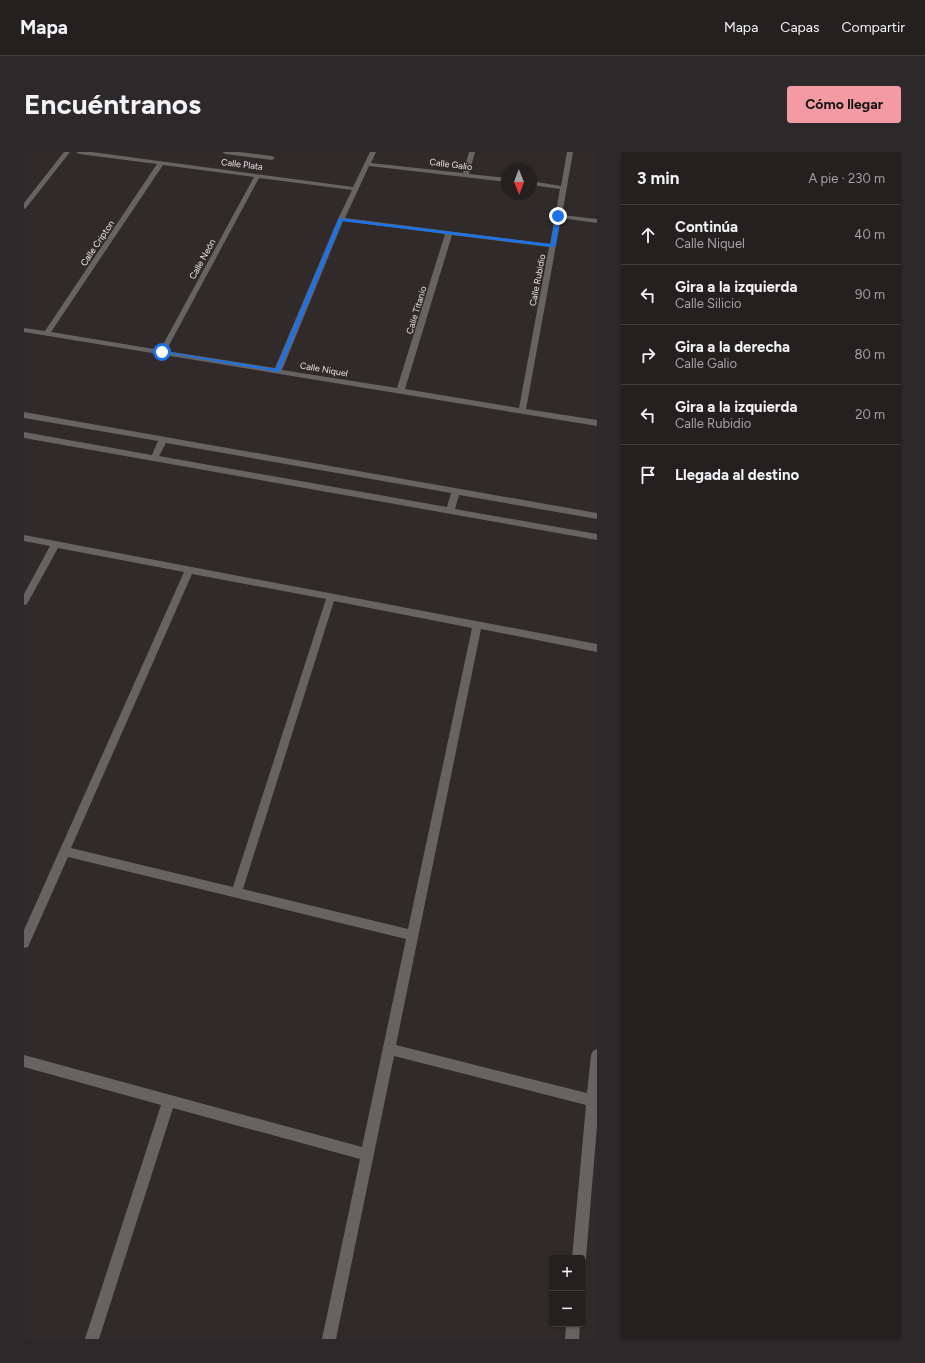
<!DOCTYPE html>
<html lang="es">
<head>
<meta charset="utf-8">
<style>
  :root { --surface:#252020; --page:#2d2829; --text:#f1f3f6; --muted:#a3a3a5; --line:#423e3e; --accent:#f49aa3 }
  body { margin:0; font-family:Figtree,sans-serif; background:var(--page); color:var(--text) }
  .controls { position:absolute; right:12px; bottom:12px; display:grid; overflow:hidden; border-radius:4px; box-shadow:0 1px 3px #0004 }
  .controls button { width:36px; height:36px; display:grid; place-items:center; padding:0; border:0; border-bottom:1px solid var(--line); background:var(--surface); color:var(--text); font:20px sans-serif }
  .compass { position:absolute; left:477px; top:12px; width:36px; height:36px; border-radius:50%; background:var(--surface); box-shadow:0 1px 3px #0004; rotate:179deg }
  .stop { position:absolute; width:12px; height:12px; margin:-9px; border:3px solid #1a73e8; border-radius:50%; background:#fff }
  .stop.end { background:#1a73e8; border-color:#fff; box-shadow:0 1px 4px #0008 }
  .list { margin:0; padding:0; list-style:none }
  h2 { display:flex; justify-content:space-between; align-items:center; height:52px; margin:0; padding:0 16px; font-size:17px }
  h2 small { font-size:13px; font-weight:400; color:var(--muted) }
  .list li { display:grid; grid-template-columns:26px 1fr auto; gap:12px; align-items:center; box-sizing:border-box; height:60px; padding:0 16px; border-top:1px solid var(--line) }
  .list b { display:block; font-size:15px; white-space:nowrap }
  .list p { margin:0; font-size:13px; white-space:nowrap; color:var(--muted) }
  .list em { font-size:13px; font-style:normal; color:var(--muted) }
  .icon { flex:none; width:22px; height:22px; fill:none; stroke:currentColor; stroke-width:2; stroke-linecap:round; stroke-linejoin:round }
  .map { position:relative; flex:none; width:573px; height:1187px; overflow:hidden; border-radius:4px }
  header { display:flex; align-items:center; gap:24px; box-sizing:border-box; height:56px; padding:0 20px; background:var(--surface); border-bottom:1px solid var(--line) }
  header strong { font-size:19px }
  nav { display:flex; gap:22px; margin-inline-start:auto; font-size:14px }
  .intro { display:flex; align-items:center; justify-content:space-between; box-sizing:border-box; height:96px; padding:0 24px }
  h1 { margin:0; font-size:28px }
  .button { padding:10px 18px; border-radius:4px; background:var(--accent); color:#111; font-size:14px; font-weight:700 }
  main { display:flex; gap:24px; padding:0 24px }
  aside { flex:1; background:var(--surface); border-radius:4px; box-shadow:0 1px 3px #0004 }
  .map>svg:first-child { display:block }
</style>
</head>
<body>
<header>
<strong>Mapa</strong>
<nav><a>Mapa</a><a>Capas</a><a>Compartir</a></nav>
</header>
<div class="intro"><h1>Encuéntranos</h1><a class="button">Cómo llegar</a></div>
<main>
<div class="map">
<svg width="573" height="1187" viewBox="0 0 573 1187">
  <rect width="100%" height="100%" fill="#312a2b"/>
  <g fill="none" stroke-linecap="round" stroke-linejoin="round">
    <!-- minor -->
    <g fill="#666363" fill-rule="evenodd">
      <polygon points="40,0 46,0 2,56 0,57 0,51"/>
      <path d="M52,0h16l261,35 17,-35h6l-5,11 92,10 6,-21h6l-6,22 38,4v4l-138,-16 -24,52 205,26 10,-55 -29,-4v-4l30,5 6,-34h6l-11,63 35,4v4l-36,-5 -35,191 71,11v6l-573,-94v-4l21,3 112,-167 -78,-10zM139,13l91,12 -94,173 -109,-18zM235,26l93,12 -14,29 -63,149 -109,-17zM319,69l102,13 -48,154 -115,-18zM428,83l97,12 -30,161 -114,-19z"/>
      <polygon points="198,0 215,0 248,4 251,6 248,8 201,2"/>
      <path d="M0,260l573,101v6l-138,-24 -4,14 142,25v6l-573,-102v-6l128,23 6,-14 -134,-23zM142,291l285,50 -4,14 -288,-51z"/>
      <path d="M0,383l573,109v8l-116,-23 -85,416 191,48 4,-38 2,-4 4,-2v77l-11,132 -2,5 -2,1v-6h-10l14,-153 -192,-49 -58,283h-14l38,-180 -187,-51 -74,231h-14l76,-234 -137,-38v-12l338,92 44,-208 -338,-82 -40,90 -4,1v-18l160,-358 -126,-24 -31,56 -3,1v-11l26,-48 -26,-5zM168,422l134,25 -93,288 -162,-39zM310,449l138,27 -64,301 -165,-40z"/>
      <polygon points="542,1172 556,1172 555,1187 541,1187"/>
    </g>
  </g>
  <!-- route -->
  <polygon fill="#1a73e8" points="534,63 537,64 531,94 529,95 318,69 255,220 136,200 138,199 252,217 315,66 527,92 532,64"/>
  <g text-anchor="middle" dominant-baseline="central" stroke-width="3" stroke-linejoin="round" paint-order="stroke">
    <!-- far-street labels -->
    <g font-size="9" fill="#e9e5e5" stroke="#312a2b">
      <text transform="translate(218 12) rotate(7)">Calle Plata</text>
      <text transform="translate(427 12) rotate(7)">Calle Galio</text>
      <text transform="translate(73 91) rotate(-56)">Calle Cripton</text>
      <text transform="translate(178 107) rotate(-61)">Calle Neón</text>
      <text transform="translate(513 128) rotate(-79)">Calle Rubidio</text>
      <text transform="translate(392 158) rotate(-73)">Calle Titanio</text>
      <text transform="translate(300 217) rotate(10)">Calle Niquel</text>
    </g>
  </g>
</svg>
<div class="controls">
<button>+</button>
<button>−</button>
</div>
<svg class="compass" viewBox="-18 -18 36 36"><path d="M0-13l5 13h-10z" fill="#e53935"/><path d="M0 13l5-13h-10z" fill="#a3a3a5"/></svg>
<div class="stop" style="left:138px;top:200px"></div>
<div class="stop end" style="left:534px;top:64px"></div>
</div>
<aside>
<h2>3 min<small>A pie · 230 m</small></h2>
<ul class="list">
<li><svg class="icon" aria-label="ahead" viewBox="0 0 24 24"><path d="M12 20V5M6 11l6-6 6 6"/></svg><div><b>Continúa</b><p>Calle Niquel</p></div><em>40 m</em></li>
<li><svg class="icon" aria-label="left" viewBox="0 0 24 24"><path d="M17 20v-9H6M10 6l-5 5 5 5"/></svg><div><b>Gira a la izquierda</b><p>Calle Silicio</p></div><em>90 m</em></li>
<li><svg class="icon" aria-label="right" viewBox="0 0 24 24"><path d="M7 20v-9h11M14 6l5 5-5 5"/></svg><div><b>Gira a la derecha</b><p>Calle Galio</p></div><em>80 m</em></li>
<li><svg class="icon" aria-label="left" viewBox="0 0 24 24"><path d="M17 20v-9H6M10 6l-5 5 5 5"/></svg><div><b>Gira a la izquierda</b><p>Calle Rubidio</p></div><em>20 m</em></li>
<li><svg class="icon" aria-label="arrive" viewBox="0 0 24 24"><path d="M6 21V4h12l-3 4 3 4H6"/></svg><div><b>Llegada al destino</b></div></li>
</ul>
</aside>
</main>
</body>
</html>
